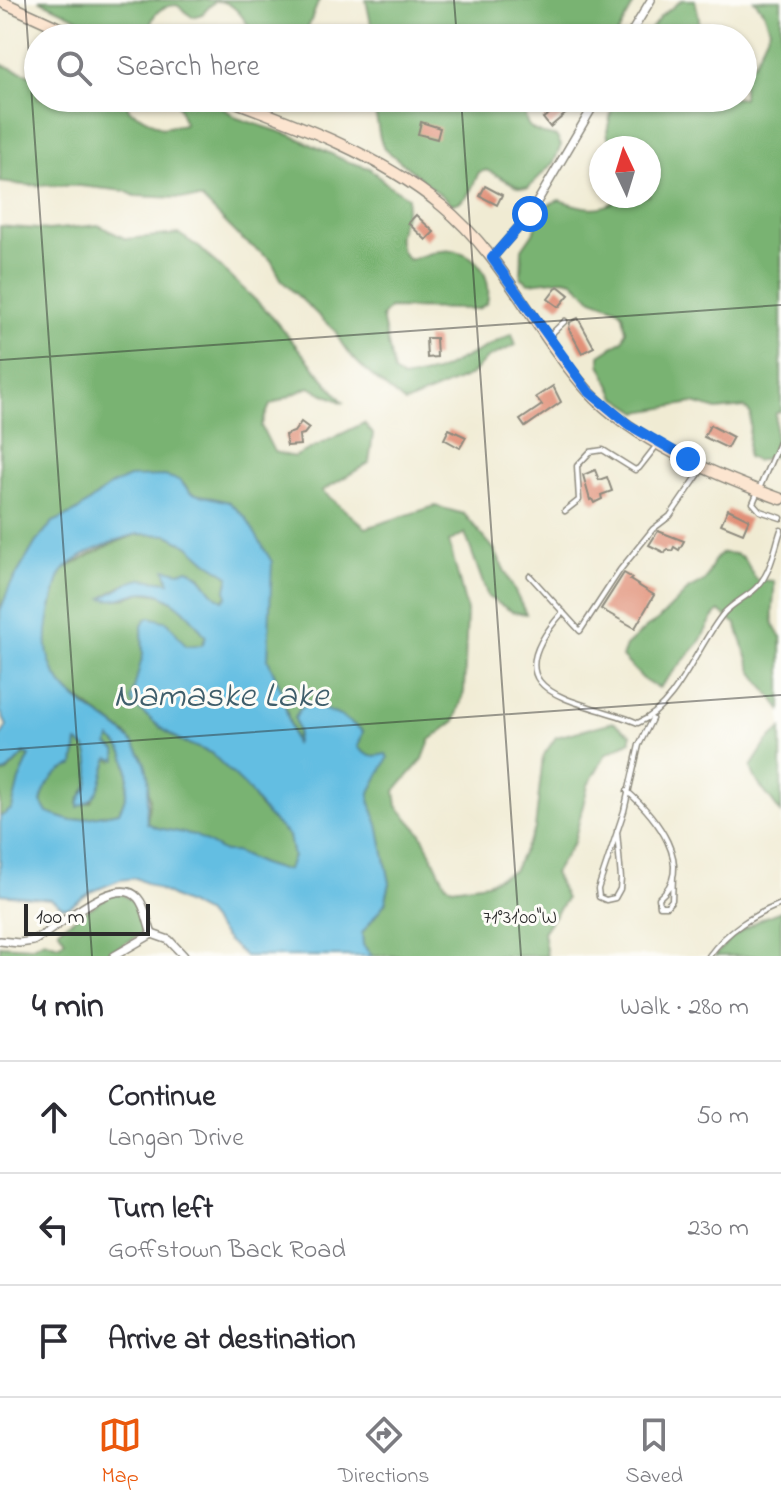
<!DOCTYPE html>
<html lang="en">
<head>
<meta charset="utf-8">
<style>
  :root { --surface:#fff; --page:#f7f7f7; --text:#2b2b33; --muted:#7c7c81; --line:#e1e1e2; --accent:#ea580c }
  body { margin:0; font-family:"Indie Flower",sans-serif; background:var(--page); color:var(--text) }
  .compass { position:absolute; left:589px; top:136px; width:72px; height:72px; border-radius:50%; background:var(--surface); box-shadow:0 2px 6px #0004; rotate:356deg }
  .scale { position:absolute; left:24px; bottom:20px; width:126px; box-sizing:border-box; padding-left:8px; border:4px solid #2b2b2b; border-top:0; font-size:22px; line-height:28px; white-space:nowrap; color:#2b2b2b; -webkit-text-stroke:6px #fdfcf7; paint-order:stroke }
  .stop { position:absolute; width:24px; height:24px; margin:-18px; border:6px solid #1a73e8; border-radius:50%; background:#fff }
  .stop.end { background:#1a73e8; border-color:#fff; box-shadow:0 2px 8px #0008 }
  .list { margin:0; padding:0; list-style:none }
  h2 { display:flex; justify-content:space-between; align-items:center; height:104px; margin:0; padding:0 32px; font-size:34px }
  h2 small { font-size:26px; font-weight:400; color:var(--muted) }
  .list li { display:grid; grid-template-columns:52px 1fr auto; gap:24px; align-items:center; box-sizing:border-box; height:112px; padding:0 32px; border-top:2px solid var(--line) }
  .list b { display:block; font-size:30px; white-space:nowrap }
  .list p { margin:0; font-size:26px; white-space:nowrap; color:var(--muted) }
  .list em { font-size:26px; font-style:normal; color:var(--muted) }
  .icon { flex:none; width:44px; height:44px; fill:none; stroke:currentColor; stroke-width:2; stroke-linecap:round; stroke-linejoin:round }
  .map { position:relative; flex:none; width:781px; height:956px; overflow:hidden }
  .search { position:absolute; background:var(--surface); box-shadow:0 2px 6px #0004; left:24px; right:24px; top:24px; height:88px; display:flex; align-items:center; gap:20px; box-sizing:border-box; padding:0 28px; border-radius:44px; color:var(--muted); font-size:30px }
  .sheet { height:440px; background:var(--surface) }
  nav { display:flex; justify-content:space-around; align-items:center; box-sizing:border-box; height:112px; border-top:2px solid var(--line); background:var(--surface); font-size:22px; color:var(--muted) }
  nav a { display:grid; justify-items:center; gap:4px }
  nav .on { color:var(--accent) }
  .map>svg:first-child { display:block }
</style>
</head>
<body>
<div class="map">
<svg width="781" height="956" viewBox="0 0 781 956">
  <rect width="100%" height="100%" fill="#fdfcf7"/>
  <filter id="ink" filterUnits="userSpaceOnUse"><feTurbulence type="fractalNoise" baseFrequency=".0125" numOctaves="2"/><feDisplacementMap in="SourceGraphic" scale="16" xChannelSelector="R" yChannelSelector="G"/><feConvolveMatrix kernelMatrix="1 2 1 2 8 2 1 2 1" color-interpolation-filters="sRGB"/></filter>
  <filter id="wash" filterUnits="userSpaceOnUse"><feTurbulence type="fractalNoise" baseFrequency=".006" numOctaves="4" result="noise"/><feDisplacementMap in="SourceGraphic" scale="32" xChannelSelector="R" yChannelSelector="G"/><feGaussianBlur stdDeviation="1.8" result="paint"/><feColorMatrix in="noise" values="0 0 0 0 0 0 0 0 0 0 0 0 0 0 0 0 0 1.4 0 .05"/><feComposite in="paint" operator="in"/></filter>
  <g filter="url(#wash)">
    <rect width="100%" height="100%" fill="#f0ebd3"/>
    <!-- forest -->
    <g fill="#79b372" stroke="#526f4e" stroke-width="2">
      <path d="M39,0h280l-15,38h-48c-10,-16 -20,-38 -41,-37l-13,13 -10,3 -15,-12c-21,1 -28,13 -27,33h-41l-17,-13z"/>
      <polygon points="366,0 636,0 615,38 374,38"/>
      <polygon points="682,0 695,0 699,17 698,38 644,38 661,16"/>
      <path d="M754,0h27v412l-5,1 -2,43 -18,5 -9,-4 4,-43 -7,-7 -27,3 -24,-7 -54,9 -23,-15 -16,-33v-9l23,-15 3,-9 -3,-17 -6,-6 -25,-9 -19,-18 -9,-2 -35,4 -8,-6 1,-28 11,-16 9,-26 17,-7c19,6 36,13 55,2l1,-6h34v-48h-38l-4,-16 7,-34h129v-29l11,-6 16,-34 -6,-17z"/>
      <path d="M0,64l38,14v20h87l4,12 33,18 23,-4 -8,-21 4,-5h29l27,20 56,18 53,25 23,7 19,17 20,12c0,25 -22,40 1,63 11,-3 21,-8 32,-9 31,-5 53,23 46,52l-9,6 -89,-1 -7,9 12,55 9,7 33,-7 76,-38 4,11 -29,13 -16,17 -66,28c-20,-17 -61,-46 -69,-71l-54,-51 -11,-21 -29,-21 -40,-40 -67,-3 -10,-5 -45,-5 -56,-1 -24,-3z"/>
      <path d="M329,98h197c-5,28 4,35 30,38l5,9 -7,17 -26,26 -9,-1 -32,-17 -8,2c-7,14 -10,30 -27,32l-68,-56c-8,-13 -4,-28 -12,-41l-36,3 -9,-2z"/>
      <path d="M98,225l28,14 53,-5 21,14 67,63 77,92 -35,-16 -39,18 -9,21 13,26 20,5 70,-34 9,11 -4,29 -47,28 44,37 69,-22 29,8 30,35 32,65 -13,-2 -25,-15 -23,-64 -16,9 18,69 -3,81 -9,29 -25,19 -7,19 -28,32 2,15 24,27 24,50 7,5 35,-5 26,-12 22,-42 8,-73 13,-19 57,-15 18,12v7l-25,13 -18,31 -14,57 -20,31 12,26 -23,33 4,24h-175l-9,-11 -1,-12 23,-30 5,-20 -12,-58 -9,-23 1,-10 16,-37c-13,2 -20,2 -28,-8l5,-16 -23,-15 -45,2 3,14 -2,14 -16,-59 -12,-27 1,-37 -40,-121 -38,-9 -11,-13 -69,5 -35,27 -23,10 -17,20 -26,44 -10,25v-385l49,4z"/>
      <path d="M138,534l30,1 20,10 19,17 22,13 -3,14 1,8 -4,3 -6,-1 -17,-23 -34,-6 3,12c-31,1 -37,-6 -66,16l20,1 19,-7 19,3 24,14 21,28 -4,8 -16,1 -7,-9 -34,-17 -3,6 1,28 -11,46 2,5 27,23 20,13 30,12 36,34 13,20 29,29 4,21 -5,12 -7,1 -19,-6 -27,-12h-11l-31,-17 -35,-7 -11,-5 3,-25 -8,-42 -15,-21 -62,-46 -13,-19 -7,-27 1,-17 13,-49 5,-8 45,-24z"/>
      <path d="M721,553c29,0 22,8 36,27l17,1c2,20 -8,40 7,56v73l-29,-39 -16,-47 -17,-13 -7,8 -13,24 -40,45 -14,-7 -23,-24 4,-11 21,-19 10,-6 32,-32 16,-8 9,-20z"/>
      <path d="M781,729v85c-10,-17 -25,-28 -30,-47l16,-25z"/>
      <path d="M110,738c24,16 21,51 9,74l-48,9 -24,-8 -6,-11c4,-19 15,-32 33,-37l3,-23 9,6c4,12 6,29 0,40 -4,8 -8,9 -8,18l13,-4c9,-15 11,-29 18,-45l3,3 -4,-15z"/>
      <polygon points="24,754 30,756 19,780 12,809 0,817 0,774 7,772"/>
      <polygon points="122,894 137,904 143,925 140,934 105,956 0,956 0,945 31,947 44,940 58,945 65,940 58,929 111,895"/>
      <path d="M781,911v45h-66c17,-22 40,-36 66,-45z"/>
    </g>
    <!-- water -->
    <path fill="#64bee2" stroke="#487486" stroke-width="2" fill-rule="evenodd" d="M164,476l15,4 12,13 38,9 17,16 26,44 -4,98 12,27 15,58 3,-13 -3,-14 4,-8 8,-8 33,14 23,15 -5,16c8,10 16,10 28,7l2,4 -18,34v10l8,23 12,58 -5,20 -23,30 1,12 9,11h-127l-18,-16 -22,-27 -69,-35 -16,2 -29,12 -22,15h-6l-12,-8 -51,-5v-77l12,-8 7,-29 11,-24 -6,-2 -18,18 -6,2v-37l7,-11 -7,-15v-100l10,-25 26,-44 17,-20 23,-10 35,-27 18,-8zM138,534l30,1 20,10 19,17 22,14 -3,13 1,8 -4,3c-16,-6 -18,-26 -36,-31l-7,3 -15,-3 4,13 -28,-3 -10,3 -28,16c12,4 20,-1 31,-4 31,-10 57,21 72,43l-4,8 -16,1 -18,-24 -18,-5 -5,3 -3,6 1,28 -12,46 3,5 27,23 20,13 30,12 35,34 21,28 22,21 4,21 -5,12 -7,1 -19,-6 -27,-12h-11l-30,-17 -36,-7 -11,-5c-3,-24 8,-41 -5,-66 -16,-33 -54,-42 -77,-69 -25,-28 -20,-59 -11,-92 3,-10 4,-21 12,-28 17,-16 49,-28 72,-34zM110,738c24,16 21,51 9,74l-48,9 -24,-8 -6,-11c4,-18 15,-32 33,-37l3,-23 9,6c4,12 6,29 0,41 -4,7 -8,9 -8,18 25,-9 22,-28 31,-49l8,2 -1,-10 -8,-5z"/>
    <g id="blocks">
      <!-- building -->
      <g fill="#e19078">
        <polygon points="563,105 569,111 550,127 543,118"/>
        <polygon points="421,122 440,128 437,139 418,134"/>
        <polygon points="485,186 502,195 497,205 480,196"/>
        <polygon points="416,215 434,232 426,240 408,223"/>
        <polygon points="558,286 569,295 559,307 548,299"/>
        <polygon points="578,318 594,347 582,353 569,329 570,322"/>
        <polygon points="426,338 436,338 437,357 427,358"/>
        <polygon points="553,386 561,402 525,427 520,420 542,405 536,397"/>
        <polygon points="301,422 309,428 304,434 299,435 300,445 287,446 285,435 294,432"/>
        <polygon points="710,425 733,437 727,448 704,437"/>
        <polygon points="449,429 466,437 460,448 444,439"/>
        <polygon points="595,470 599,480 607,477 612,491 601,495 602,499 594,503 592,499 590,500 583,475"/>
        <polygon points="728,509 749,519 743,533 721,524"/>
        <polygon points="658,531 684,541 679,550 674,547 672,551 667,549 665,553 649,545"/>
        <polygon points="624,573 632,578 630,580 654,595 635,628 601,609"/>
      </g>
    </g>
  </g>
  <g filter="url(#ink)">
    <use href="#blocks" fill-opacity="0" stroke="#8e8b7f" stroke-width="2"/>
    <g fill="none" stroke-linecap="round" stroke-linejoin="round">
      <!-- service casing -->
      <g stroke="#8e8b7f" stroke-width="7">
        <g id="service">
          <polyline points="549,336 565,321"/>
          <polyline points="781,438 753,503 760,511 781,518"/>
          <polyline points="565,511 579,500 577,466 590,452 603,450 635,470 639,468 657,445"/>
          <polyline points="530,576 580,631 620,570 653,529 670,516 703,468"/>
          <path d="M563,612c-77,86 18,87 75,111 40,-17 59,-78 86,-110 13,-14 32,-19 41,-37 8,-13 11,-32 16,-46"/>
          <path d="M627,791c27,24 70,75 32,107l1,8h7l5,-6 1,-23"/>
          <polyline points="617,831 621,879 620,889 615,898 606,900 599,897 598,889 624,811 639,745 652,719"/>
          <path d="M709,956c19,-26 42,-40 72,-52"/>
        </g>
      </g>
      <!-- minor casing -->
      <g stroke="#8e8b7f" stroke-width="10">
        <g id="minor">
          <polyline points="628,38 651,0"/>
          <polyline points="492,258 530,214 598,98"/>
          <polyline points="152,934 169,940 184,956"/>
          <path d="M0,941l19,2 14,-2c23,-11 83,-69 105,-43 8,9 9,24 14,36"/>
          <polyline points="114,956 152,934"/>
        </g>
      </g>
      <!-- secondary casing -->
      <g stroke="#8e8b7f" stroke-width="13">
        <g id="secondary">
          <polyline points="0,1 81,38"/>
          <path d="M225,98c76,28 153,56 216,107 63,51 93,126 146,185 46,51 131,86 194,109"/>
        </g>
      </g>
      <!-- service -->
      <use href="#service" stroke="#fff" stroke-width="4"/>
      <!-- minor -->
      <use href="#minor" stroke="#fff" stroke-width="7"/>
      <!-- secondary -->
      <use href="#secondary" stroke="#fce5d0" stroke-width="10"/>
    </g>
  </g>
  <g fill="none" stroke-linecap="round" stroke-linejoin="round" filter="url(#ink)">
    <!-- route -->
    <polyline stroke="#1a73e8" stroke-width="10" points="530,214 492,258 588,391 629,425 688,459"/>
  </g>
  <!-- ticks -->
  <path fill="none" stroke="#2b2b2b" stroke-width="2" stroke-opacity="0.45" d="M25,0l67,956M454,0l3,38M461,98l60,858M0,360l781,-55M0,750l781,-55"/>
  <g text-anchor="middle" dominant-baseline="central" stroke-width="6" stroke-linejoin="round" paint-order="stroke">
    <!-- water labels -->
    <g font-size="36" font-style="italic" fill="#3f5e6b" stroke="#fdfcf7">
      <text x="221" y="697">Namaske Lake</text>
    </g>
  </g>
  <g font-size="20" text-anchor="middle" fill="#2b2b2b" stroke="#fdfcf7" stroke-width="6" stroke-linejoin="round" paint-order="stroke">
    <text x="520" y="923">71°31'00"W</text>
  </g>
</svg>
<svg class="compass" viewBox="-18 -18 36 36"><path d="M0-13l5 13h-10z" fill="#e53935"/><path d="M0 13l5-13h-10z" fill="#7c7c81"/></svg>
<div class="scale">100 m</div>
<div class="stop" style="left:530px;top:214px"></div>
<div class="stop end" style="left:688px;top:459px"></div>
<div class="search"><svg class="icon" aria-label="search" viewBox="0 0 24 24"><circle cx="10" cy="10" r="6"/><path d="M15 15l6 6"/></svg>Search here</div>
</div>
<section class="sheet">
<h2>4 min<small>Walk · 280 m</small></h2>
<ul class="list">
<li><svg class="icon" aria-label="ahead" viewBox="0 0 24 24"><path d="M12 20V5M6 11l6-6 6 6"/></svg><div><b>Continue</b><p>Langan Drive</p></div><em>50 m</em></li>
<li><svg class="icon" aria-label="left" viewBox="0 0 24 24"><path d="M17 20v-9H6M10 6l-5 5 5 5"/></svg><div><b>Turn left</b><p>Goffstown Back Road</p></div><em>230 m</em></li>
<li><svg class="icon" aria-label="arrive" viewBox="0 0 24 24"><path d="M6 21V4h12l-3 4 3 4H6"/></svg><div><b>Arrive at destination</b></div></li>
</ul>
</section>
<nav>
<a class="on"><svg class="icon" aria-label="map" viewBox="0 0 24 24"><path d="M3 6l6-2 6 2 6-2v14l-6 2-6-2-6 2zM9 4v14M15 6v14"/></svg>Map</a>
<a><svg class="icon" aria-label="directions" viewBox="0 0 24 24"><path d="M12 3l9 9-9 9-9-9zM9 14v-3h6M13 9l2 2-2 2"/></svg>Directions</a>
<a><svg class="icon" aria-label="saved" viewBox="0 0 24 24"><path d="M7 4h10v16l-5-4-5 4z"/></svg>Saved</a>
</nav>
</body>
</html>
